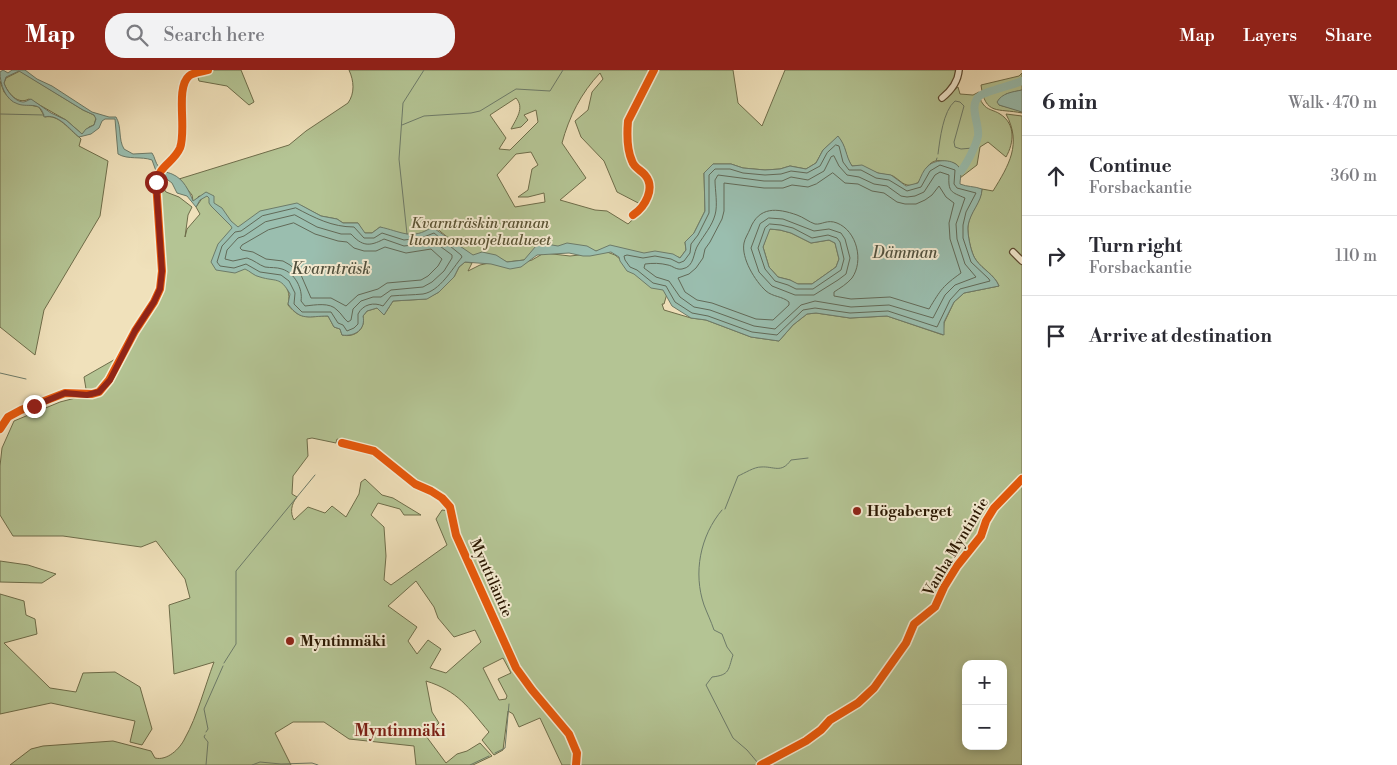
<!DOCTYPE html>
<html lang="en">
<head>
<meta charset="utf-8">
<style>
  :root { --surface:#fff; --page:#f2f2f3; --text:#2b2b33; --muted:#7c7c81; --line:#e1e1e2; --accent:#8f2418 }
  body { margin:0; font-family:"Libre Bodoni",serif; background:var(--page); color:var(--text) }
  .controls { position:absolute; right:15px; bottom:15px; display:grid; overflow:hidden; border-radius:10px; box-shadow:0 2px 8px #0003 }
  .controls button { width:45px; height:45px; display:grid; place-items:center; padding:0; border:0; border-bottom:1px solid var(--line); background:var(--surface); color:var(--text); font:25px sans-serif }
  .stop { position:absolute; width:15px; height:15px; margin:-11px; border:4px solid #8f2418; border-radius:50%; background:#fff }
  .stop.end { background:#8f2418; border-color:#fff; box-shadow:0 1px 5px #0008 }
  .list { margin:0; padding:0; list-style:none }
  h2 { display:flex; justify-content:space-between; align-items:center; height:65px; margin:0; padding:0 20px; font-size:21px }
  h2 small { font-size:16px; font-weight:400; color:var(--muted) }
  .list li { display:grid; grid-template-columns:32px 1fr auto; gap:15px; align-items:center; box-sizing:border-box; height:80px; padding:0 20px; border-top:1px solid var(--line) }
  .list b { display:block; font-size:19px; white-space:nowrap }
  .list p { margin:0; font-size:16px; white-space:nowrap; color:var(--muted) }
  .list em { font-size:16px; font-style:normal; color:var(--muted) }
  .icon { flex:none; width:28px; height:28px; fill:none; stroke:currentColor; stroke-width:2; stroke-linecap:round; stroke-linejoin:round }
  .map { position:relative; flex:none; width:1022px; height:695px; overflow:hidden }
  header { display:flex; align-items:center; gap:30px; box-sizing:border-box; height:70px; padding:0 25px; background:var(--accent); color:#fff }
  header strong { font-size:24px }
  nav { display:flex; gap:28px; margin-inline-start:auto; font-size:18px }
  .search { width:350px; height:45px; background:var(--page); display:flex; align-items:center; gap:12px; box-sizing:border-box; padding:0 18px; border-radius:20px; color:var(--muted); font-size:19px }
  main { display:flex }
  aside { flex:1; background:var(--surface) }
  .map>svg:first-child { display:block }
</style>
</head>
<body>
<header>
<strong>Map</strong>
<div class="search"><svg class="icon" aria-label="search" viewBox="0 0 24 24"><circle cx="10" cy="10" r="6"/><path d="M15 15l6 6"/></svg>Search here</div>
<nav><a>Map</a><a>Layers</a><a>Share</a></nav>
</header>
<main>
<div class="map">
<svg width="1022" height="695" viewBox="0 0 1022 695">
  <rect width="100%" height="100%" fill="#f0e1bb"/>
  <filter id="stains"><feTurbulence type="fractalNoise" baseFrequency=".004" numOctaves="4"/><feColorMatrix values="0 0 0 0 .2 0 0 0 0 .09 0 0 0 0 .02 0 0 0 .5 -.17"/></filter>
  <radialGradient id="worn" r=".72"><stop offset=".6" stop-color="#630" stop-opacity="0"/><stop offset="1" stop-color="#630" stop-opacity=".3"/></radialGradient>
  <!-- green -->
  <g fill="#b4c494" stroke="#6e6d4a" fill-rule="evenodd">
    <polygon points="196,0 241,0 254,32 249,35 227,16 199,11"/>
    <path d="M349,0h384l5,33 24,23 23,-56h172c-1,16 -13,18 -15,29l16,-12 2,7 13,1 6,-3c1,4 1,9 4,12 4,6 11,6 17,10 16,10 14,29 6,43l-18,-15 -8,5 -3,18 -17,13c1,-6 1,-10 -4,-14 -4,-2 -8,-2 -12,-3 -22,-4 -17,20 -31,24 -9,2 -13,-5 -20,-9 -5,-2 -10,-1 -15,-3 -10,-3 -15,-8 -26,-7 -8,-11 -5,-19 -14,-29l-15,13 -7,13 -10,6 -16,-3 -10,3 -15,1 -22,-2 -12,-4h-18l-9,9 1,38 -11,22 -9,9 1,8 -6,8 -2,-1 -4,12 -13,-5 -19,1 -28,-18 -18,4 -54,-5 -5,2 -13,12 -17,2 -9,-4 -28,-3 -34,-27 -13,7 -24,2 -19,-10 -8,6h-8l-6,-10h-15l-6,-4 -16,-3 -19,-10c-18,12 -17,55 -16,76 0,10 5,8 2,23 13,16 21,11 40,11l6,11 6,2 2,6c13,3 24,-6 21,-19l4,-5 10,-3 7,7 9,-14 33,-2 13,-7 15,-15 5,-10 6,-5 7,1 -4,8 12,-6 9,-2 22,3 21,-6 12,-7 26,3 37,-4 8,3 25,20 17,1 14,4 -7,24h-2l2,6 27,8 15,2 45,17 28,4 14,-16 14,-11 9,-1 34,5 37,-2 56,19 1,-12 10,-21 10,-9 35,-7c-5,-12 -16,-16 -23,-26 -5,-6 -9,-27 -8,-35 2,-13 13,-23 14,-36l11,2c16,-26 29,-47 13,-77l16,2v360l-13,13 1,3 12,-11v284h-444l1,-10 -8,-22 -54,-67 -59,-131 -6,-28 -8,-10 -14,-8 -14,-6 -41,-33 -38,-11 -1,4 -24,-5 -5,1 1,17 -15,20 -1,18 5,3c-6,7 -7,16 -3,23l14,-13 17,6 7,-7 14,11 13,-23 2,-12 4,-3 17,16 11,3 28,17h-17l-4,-6 -22,-6 -7,12 13,12 2,29 -2,24 7,5 56,-40 -11,-26 6,-9 7,1c7,30 20,54 32,82 15,35 29,72 53,102 15,19 46,43 40,70h-12l-22,-47 -21,9 -6,-13 -5,-3 -5,39 -9,5 -12,-15 7,-8c-21,-25 -31,-41 -63,-51l6,31 7,11 -13,13 20,27 11,-9 10,-3 13,-8 12,13 -19,9h-57l-2,-19 -65,-7 -25,-17h-31l-18,11 16,32h-281l21,-16 12,-3 70,-5 38,10 4,7c12,3 25,-9 30,-20 12,-21 20,-52 29,-76l-40,12 -5,-69 21,-7 -5,-19 -29,-38 -15,6 -78,-11h-50l-13,-21v-49l2,-18 12,-27 46,-19 27,-7 -3,-18 42,-24 -2,-3 35,-60 2,-14 -4,-93 4,-4 1,7 4,6 13,5 13,10 -4,8 -3,22 2,-8 13,-15 -4,-7 7,-10 -4,-1 -5,6 -1,-1 -1,-6 -13,-16 110,-34 17,-14 42,-28c7,-10 6,-22 1,-33zM600,3l3,6 -11,13 -4,18 -13,11 6,16 23,24 13,31 29,15 -18,17 -21,-13 -12,-1 -35,-10 26,-22 -24,-35c7,-26 19,-50 38,-70zM516,28c9,10 0,21 -5,31l10,-2 7,-7 -4,-5 12,-5 2,12 -28,28 -11,-1 7,-11 -16,-23zM531,82l7,13 -6,4 -4,21 -10,7h10l16,-4 1,9 -30,5 -18,-32 19,-21zM416,511l18,26 4,11 16,19 21,-7 6,12 -35,31 -16,-5 11,-19 -13,-9 -11,14 -9,-13 9,-14 -29,-21zM503,588l8,15 -13,6 9,17 -1,3 -7,1 -16,-32zM966,594h37v82h-37z"/>
    <path d="M20,1l63,39 11,5 2,3 -2,7 -5,2 -7,7 -16,-14 -37,-21c-11,6 -21,-5 -25,-16l2,-5z"/>
    <path d="M1022,3v17l-16,4 -7,11 19,5 4,3c-24,-5 -37,3 -41,-28l38,-9z"/>
    <path d="M0,11l4,11 8,9 27,6 6,10c14,-3 24,13 34,20l2,2 -2,7 29,15 -8,55 -56,94 -9,45 -35,-28z"/>
    <polygon points="769,159 780,160 791,163 811,173 829,170 835,173 839,189 836,197 812,214 797,214 790,210 778,207 769,197 763,177"/>
    <polygon points="0,491 28,495 56,504 42,513 0,512"/>
    <polygon points="0,524 24,531 26,545 35,549 37,564 4,573 50,618 76,622 83,603 115,602 140,617 152,659 142,675 130,672 135,651 51,633 0,644"/>
  </g>
  <!-- water -->
  <g fill="#9abeaf" stroke="#6d7b69" fill-rule="evenodd">
    <path d="M3,0l5,3 4,-3h13l12,9 15,7 40,26 17,5h7c6,10 2,22 8,32l9,5 19,-1c3,4 3,10 7,14 4,5 8,5 13,7 12,5 17,17 21,27l13,-9 8,4v7l8,5 9,13 7,6 22,-16 37,-8 24,13 16,3 6,4h15l7,10h7l8,-6c20,4 32,14 52,0l41,28 9,-3 14,3 11,7 17,-2 12,-14 10,-2 12,2 9,-3 20,3 9,5 14,-6 34,8 11,-2 18,3 7,4 6,-8 -1,-8 9,-9 11,-22 -1,-38 9,-9h18l12,4 22,2 15,-1 10,-3 16,3 10,-6 7,-13 15,-14c9,11 7,19 14,30l10,-1 16,8 13,2 15,11 12,-3c3,-6 5,-13 10,-17 7,-7 27,-8 32,3 2,4 0,10 0,15 7,3 14,2 22,5 0,13 -12,23 -14,37 -1,7 3,28 8,34 7,10 18,14 23,26l-35,7 -10,9 -10,20v13l-57,-19 -37,2 -34,-5 -9,1 -14,11 -14,16 -28,-4 -45,-17 -15,-2 -19,-12 -9,-16 -12,-2 -17,-14 -7,-3 -7,-10 -1,-4 -8,-5 -21,4h-7l-14,-3 -32,2 -16,12 -11,2 -19,-5 -26,-2 -6,5 -5,10 -15,15 -12,7 -34,2 -9,14 -7,-7 -10,3 -4,5c3,13 -8,21 -21,19l-2,-6 -6,-2 -6,-11c-19,0 -27,6 -40,-12l2,-10c-10,-18 -14,-12 -30,-17 -6,-1 -10,-6 -15,-8l-10,4 -19,-3 -5,-8 7,-18 14,-16 -1,-2 -20,-20 -2,-3v-5l-2,-2 -7,4 -4,7 -9,-11 -10,-3 -5,-10 -16,-12 -4,-11c-11,-4 -24,0 -34,-6l-3,-35h-10l-3,2 -3,7 -8,6 -12,3c-10,-8 -21,-24 -35,-20 -3,-17 -15,-9 -26,-13 -13,-4 -18,-20 -18,-32zM19,1l64,39 11,5 2,4 -2,6 -8,4 -4,5 -16,-14 -15,-7 -20,-14c-3,1 -5,3 -8,3 -8,0 -17,-12 -19,-19l2,-6zM770,159l10,1 11,3 20,10 18,-3 6,3 4,16 -3,8 -24,17h-14l-8,-4 -12,-3 -9,-10 -6,-20z"/>
    <path d="M1022,20v22l-23,-7 -2,-3c5,-9 15,-10 25,-12z"/>
  </g>
  <g fill="none" stroke-linecap="round" stroke-linejoin="round">
    <!-- shore -->
    <g stroke="#626a58" stroke-width="1">
      <polygon points="836,75 839,76 843,92 849,100 861,100 876,108 889,110 907,121 921,117 930,101 940,95 955,100 954,114 957,118 976,123 966,142 963,155 963,168 971,192 989,209 990,211 960,219 950,230 937,257 888,241 850,243 815,238 803,240 777,265 752,262 708,246 692,243 675,232 666,216 653,213 637,200 630,197 625,190 624,186 627,185 643,188 655,186 671,189 679,193 684,191 690,183 691,174 698,165 709,143 709,105 715,99 730,99 743,103 765,105 781,104 791,101 807,103 820,96 827,83"/>
      <path d="M834,86l5,10 8,9 12,2 15,7 13,2 14,10 6,1 8,-1 9,-4 11,-17 5,-3 9,3c-1,17 2,17 16,23l-9,26 1,15 8,25 11,13 -21,8 -10,10 -12,23 -44,-13 -38,2 -36,-6 -14,4 -26,24 -21,-3 -44,-16 -16,-3 -14,-10 -11,-16 -13,-4 -12,-9 1,-4c8,-1 15,-1 23,1 5,1 8,5 14,4 13,-2 11,-17 16,-24 6,-10 14,-19 17,-30 3,-10 0,-25 0,-35l3,-5 46,6h18l9,-4 17,3 16,-9 7,-14z"/>
      <path d="M833,103l12,10 13,1 14,7 12,2 13,9 8,2h11l9,-4 7,-5 7,-9 7,11 8,6 -5,20 1,16 11,34c-18,13 -20,16 -32,36l-39,-12 -39,2 -17,-3v-4c6,-4 13,-8 18,-14 12,-17 5,-47 -15,-55 -10,-4 -15,2 -22,1 -6,-2 -12,-7 -18,-9 -20,-7 -38,-9 -47,14 -2,5 -5,9 -6,14 -3,15 11,38 22,48 7,6 16,5 23,11v3l-16,15 -17,-1 -44,-16 -15,-3 -12,-8 -7,-14 11,-4 7,-6 7,-10 2,-9 5,-7 12,-23 2,-8v-28l40,5h19l9,-3 16,2 8,-3z"/>
      <path d="M296,138c19,10 36,19 58,19l10,11h10l8,-5 22,7 17,-2 13,-5 27,22 1,2c-10,12 -22,34 -39,37 -10,1 -21,1 -32,2l-8,10c-9,-4 -20,-2 -25,8v10l-4,4 -7,3 -4,-6 -5,-2 -7,-11h-29l-8,-8 1,-11 -6,-12 -8,-6 -21,-3 -14,-8 -12,4 -14,-2 -3,-4 5,-16 13,-14 6,-1 21,-15z"/>
      <path d="M295,145l22,12 24,7h10c11,12 18,13 33,5l20,7 17,-2 12,-3 19,14v3l-8,13 -12,11 -9,5 -32,3 -10,7h-8l-12,4 -8,8 -2,11 -3,2c-5,-4 -6,-8 -11,-12 -7,-8 -22,-5 -32,-4l-4,-5c2,-12 -6,-28 -19,-32 -6,-2 -11,-1 -17,-2 -6,-2 -11,-7 -18,-9l-14,3 -8,-2 2,-9 11,-12 6,-2 21,-14z"/>
      <polygon points="769,148 783,149 814,161 829,159 841,163 845,169 850,188 846,204 838,210 814,225 795,225 772,216 759,202 751,178 760,154"/>
      <polygon points="294,153 315,164 338,171 347,172 354,178 364,181 376,181 385,177 406,183 431,179 442,189 438,196 428,206 421,210 387,213 378,219 358,225 346,236 331,228 311,228 301,205 290,195 283,191 266,189 253,182 242,180 240,178 242,175 268,160"/>
      <polygon points="770,154 781,155 793,158 812,168 828,165 837,168 840,172 844,189 841,200 813,219 796,219 788,215 775,211 765,199 758,178 765,158"/>
    </g>
    <!-- stream -->
    <g stroke="#6d7b69" stroke-width="1">
      <polyline points="0,44 44,45"/>
      <polyline points="402,55 424,46 471,43 480,41 516,19 550,21 563,0"/>
      <path d="M938,84c2,-15 5,-43 17,-53l5,1 4,4 -10,36 1,5 6,2 12,-1"/>
      <polyline points="936,91 937,88"/>
      <polyline points="407,164 399,89 403,33 424,0"/>
      <polyline points="0,303 26,309"/>
      <path d="M725,439l13,-33c7,-3 16,-9 23,-9 13,-1 20,7 30,-7l17,-2"/>
      <path d="M722,440c-22,26 -29,63 -18,95 3,8 7,16 10,25l8,4 5,13 6,8c-5,15 -3,20 -21,22l-6,8 27,53 14,12 11,13"/>
      <polyline points="224,593 236,574 236,501 315,405"/>
      <polyline points="206,662 208,659 204,639 223,596"/>
      <polyline points="205,665 204,667 208,672 206,695"/>
      <polyline points="495,683 505,678 509,634"/>
      <polyline points="252,695 260,692 281,694 312,693 318,695"/>
      <polyline points="470,695 489,686"/>
    </g>
    <!-- river -->
    <path stroke="#9abeaf" stroke-width="8" d="M961,101c6,-8 15,-25 17,-35 2,-12 -11,-32 3,-41 7,-4 32,-10 41,-14"/>
    <!-- minor casing -->
    <g stroke="#5b4930" stroke-width="8">
      <g id="minor">
        <path d="M942,28c10,-8 16,-16 17,-28"/>
        <path d="M633,145c12,-8 23,-27 12,-40 -4,-5 -11,-7 -13,-14 -5,-11 -5,-28 -4,-40l26,-51"/>
        <polyline points="1013,182 1022,191"/>
        <path d="M0,359l8,-12 13,-7 44,-17 27,1 7,-2 10,-12 26,-49 19,-29 6,-13 2,-18 -6,-89c4,-17 18,-20 24,-34 7,-18 -5,-60 9,-72 5,-4 13,-4 19,-6"/>
        <polyline points="342,373 374,381 415,414 431,421 442,428 450,437 456,465 516,598 532,620 569,664 577,683 576,695"/>
        <polyline points="761,695 806,671 821,660 830,650 858,633 874,618 906,573 914,554 935,537 944,517 957,496 981,466 986,451 994,438 1022,409"/>
      </g>
    </g>
    <!-- minor -->
    <use href="#minor" stroke="#f5ecd3" stroke-width="5.5"/>
    <!-- cycleway casing -->
    <g stroke="#f5ecd3" stroke-width="11">
      <g id="cycleway">
        <path d="M633,145c12,-8 23,-27 12,-40 -4,-5 -11,-7 -13,-14 -5,-11 -5,-28 -4,-40l26,-51"/>
        <path d="M0,359l8,-12 13,-7 44,-17 27,1 7,-2 10,-12 26,-49 19,-29 6,-13 2,-18 -6,-89c4,-17 18,-20 24,-34 7,-18 -5,-60 9,-72 5,-4 13,-4 19,-6"/>
        <polyline points="342,373 374,381 415,414 431,421 442,428 450,437 456,465 516,598 532,620 569,664 577,683 576,695"/>
        <polyline points="761,695 806,671 821,660 830,650 858,633 874,618 906,573 914,554 935,537 944,517 957,496 981,466 986,451 994,438 1022,409"/>
      </g>
    </g>
    <!-- cycleway -->
    <use href="#cycleway" stroke="#e8590c" stroke-width="8"/>
  </g>
  <g fill="none" stroke-linecap="round" stroke-linejoin="round">
    <!-- route -->
    <polyline stroke="#8f2418" stroke-width="6" points="34,336 65,323 87,325 99,322 110,310 135,261 154,232 160,219 162,201 156,112"/>
  </g>
  <!-- markers -->
  <g fill="#8f2418" stroke="#f5ecd3" stroke-width="2">
    <circle cx="857" cy="441" r="5"/>
    <circle cx="290" cy="571" r="5"/>
  </g>
  <g text-anchor="middle" dominant-baseline="central" stroke-width="4" stroke-linejoin="round" paint-order="stroke">
    <!-- park labels -->
    <g font-size="15" font-style="italic" fill="#5a5334" stroke="#f5ecd3">
      <text x="480" y="153">Kvarnträskin rannan<tspan x="480" dy="17">luonnonsuojelualueet</tspan></text>
    </g>
    <!-- poi labels -->
    <g font-size="15" font-weight="bold" fill="#291601" stroke="#f5ecd3" text-anchor="start">
      <text x="867" y="441">Högaberget</text>
      <text x="300" y="571">Myntinmäki</text>
    </g>
    <!-- street labels -->
    <g font-size="15" fill="#291601" stroke="#f5ecd3">
      <text transform="translate(956 477) rotate(-59)">Vanha Myntintie</text>
      <text transform="translate(491 508) rotate(66)">Mynttiläntie</text>
    </g>
    <!-- water labels -->
    <g font-size="16" font-style="italic" fill="#51513e" stroke="#f5ecd3">
      <text x="905" y="183">Dämman</text>
      <text x="331" y="199">Kvarnträsk</text>
    </g>
    <!-- neighbourhood labels -->
    <g font-size="16" font-weight="bold" fill="#7a1f14" stroke="#f5ecd3">
      <text x="400" y="661">Myntinmäki</text>
    </g>
  </g>
  <rect width="100%" height="100%" filter="url(#stains)"/>
  <rect width="100%" height="100%" fill="url(#worn)"/>
</svg>
<div class="controls">
<button>+</button>
<button>−</button>
</div>
<div class="stop" style="left:156px;top:112px"></div>
<div class="stop end" style="left:34px;top:336px"></div>
</div>
<aside>
<h2>6 min<small>Walk · 470 m</small></h2>
<ul class="list">
<li><svg class="icon" aria-label="ahead" viewBox="0 0 24 24"><path d="M12 20V5M6 11l6-6 6 6"/></svg><div><b>Continue</b><p>Forsbackantie</p></div><em>360 m</em></li>
<li><svg class="icon" aria-label="right" viewBox="0 0 24 24"><path d="M7 20v-9h11M14 6l5 5-5 5"/></svg><div><b>Turn right</b><p>Forsbackantie</p></div><em>110 m</em></li>
<li><svg class="icon" aria-label="arrive" viewBox="0 0 24 24"><path d="M6 21V4h12l-3 4 3 4H6"/></svg><div><b>Arrive at destination</b></div></li>
</ul>
</aside>
</main>
</body>
</html>
